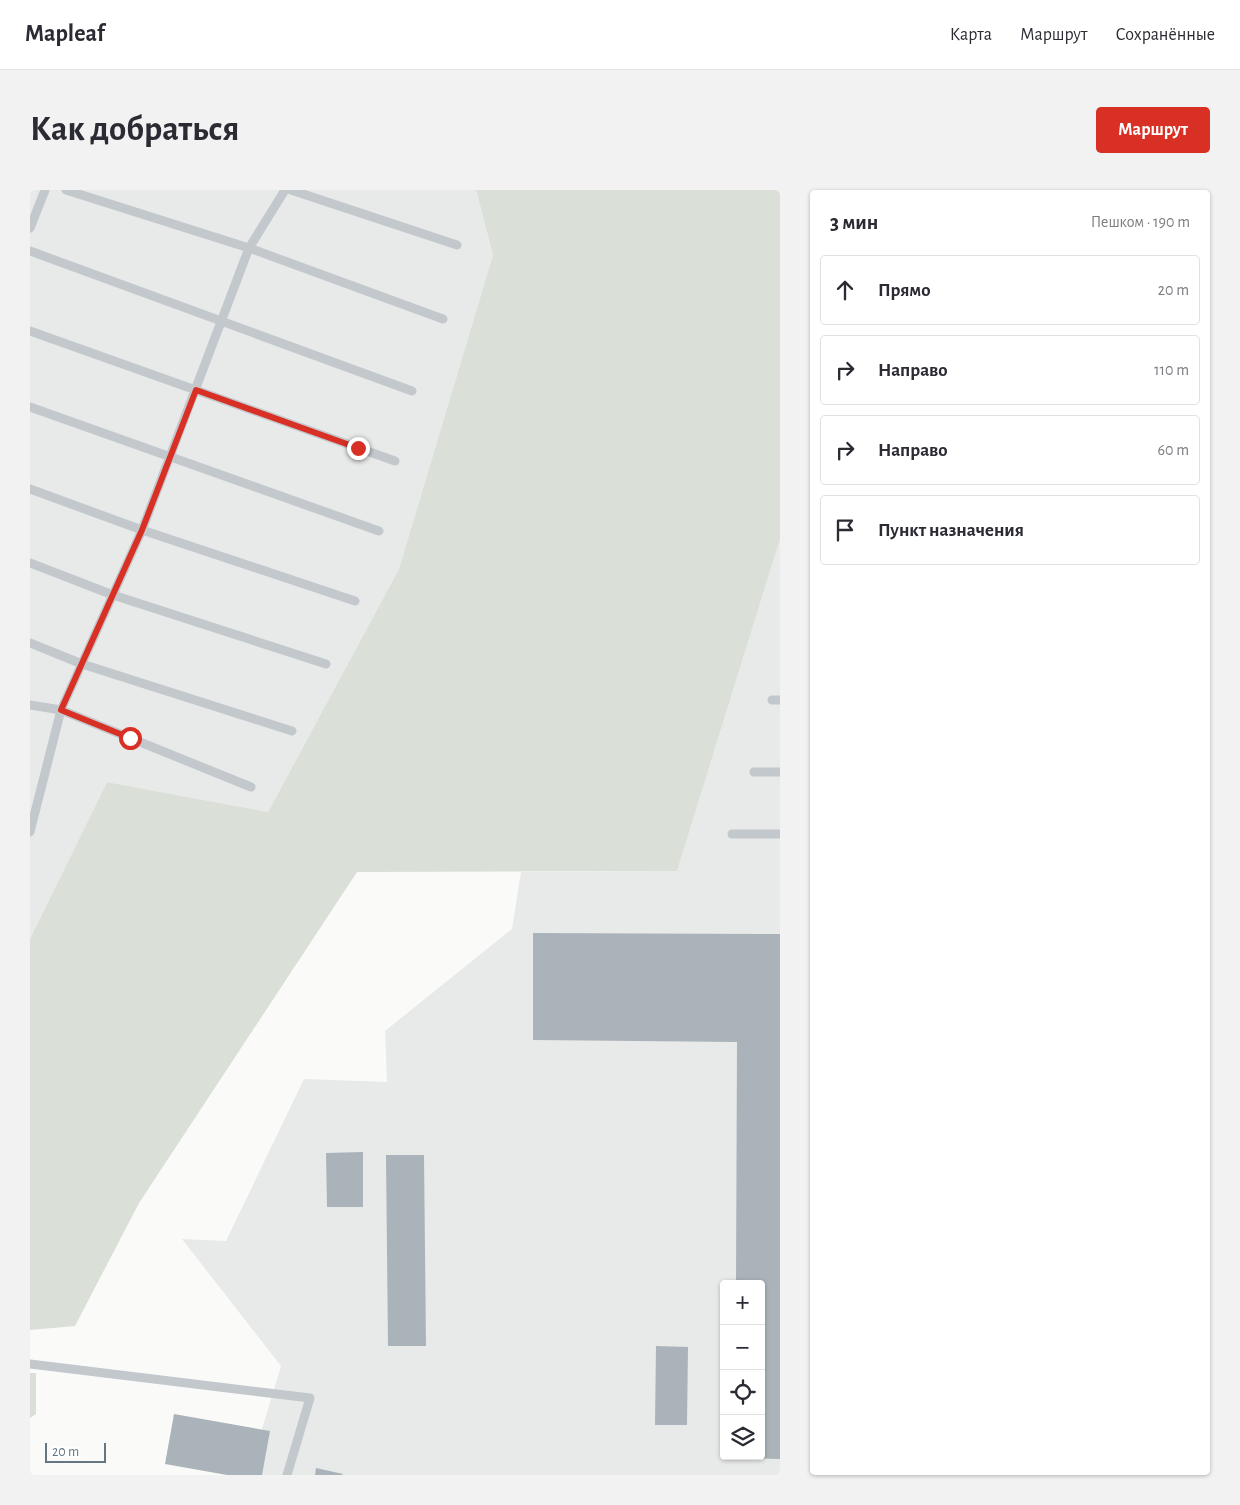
<!DOCTYPE html>
<html lang="ru">
<head>
<meta charset="utf-8">
<style>
  :root { --surface:#fff; --page:#f2f2f3; --text:#2b2b33; --muted:#7c7c81; --line:#e1e1e2; --accent:#d93025 }
  body { margin:0; font-family:"Alegreya Sans",sans-serif; background:var(--page); color:var(--text) }
  .controls { position:absolute; right:15px; bottom:15px; display:grid; overflow:hidden; border-radius:5px; box-shadow:0 1px 4px #0004 }
  .controls button { width:45px; height:45px; display:grid; place-items:center; padding:0; border:0; border-bottom:1px solid var(--line); background:var(--surface); color:var(--text); font:25px sans-serif }
  .scale { position:absolute; left:15px; bottom:12px; width:61px; box-sizing:border-box; padding-left:5px; border:2px solid #657683; border-top:0; font-size:14px; line-height:18px; white-space:nowrap; color:#657683; -webkit-text-stroke:4px #fff; paint-order:stroke }
  .stop { position:absolute; width:15px; height:15px; margin:-11px; border:4px solid #d93025; border-radius:50%; background:#fff }
  .stop.end { background:#d93025; border-color:#fff; box-shadow:0 1px 5px #0008 }
  .list { margin:0; padding:0; list-style:none }
  h2 { display:flex; justify-content:space-between; align-items:center; height:65px; margin:0; padding:0 20px; font-size:21px }
  h2 small { font-size:16px; font-weight:400; color:var(--muted) }
  .list li { display:grid; grid-template-columns:32px 1fr auto; gap:15px; align-items:center; box-sizing:border-box; height:70px; margin:0 10px 10px; padding:0 10px; border:1px solid var(--line); border-radius:5px }
  .list b { display:block; font-size:19px; white-space:nowrap }
  .list em { font-size:16px; font-style:normal; color:var(--muted) }
  .icon { flex:none; width:28px; height:28px; fill:none; stroke:currentColor; stroke-width:2; stroke-linecap:round; stroke-linejoin:round }
  .map { position:relative; flex:none; width:750px; height:1285px; overflow:hidden; border-radius:5px }
  header { display:flex; align-items:center; gap:30px; box-sizing:border-box; height:70px; padding:0 25px; background:var(--surface); border-bottom:1px solid var(--line) }
  header strong { font-size:24px }
  nav { display:flex; gap:28px; margin-inline-start:auto; font-size:18px }
  .intro { display:flex; align-items:center; justify-content:space-between; box-sizing:border-box; height:120px; padding:0 30px }
  h1 { margin:0; font-size:35px }
  .button { padding:12px 22px; border-radius:5px; background:var(--accent); color:#fff; font-size:18px; font-weight:700 }
  main { display:flex; gap:30px; padding:0 30px }
  aside { flex:1; background:var(--surface); border-radius:5px; box-shadow:0 1px 4px #0004 }
  .map>svg:first-child { display:block }
</style>
</head>
<body>
<header>
<strong>Mapleaf</strong>
<nav><a>Карта</a><a>Маршрут</a><a>Сохранённые</a></nav>
</header>
<div class="intro"><h1>Как добраться</h1><a class="button">Маршрут</a></div>
<main>
<div class="map">
<svg width="750" height="1285" viewBox="0 0 750 1285">
  <rect width="100%" height="100%" fill="#fafaf8"/>
  <!-- built -->
  <g fill="#e8e9e9" fill-rule="evenodd">
    <polygon points="0,0 446,0 463,65 369,379 238,622 77,592 0,749"/>
    <path d="M750,349v936h-532l33,-109 -99,-127 44,2 78,-162 83,3 -2,-51 127,-102 9,-57 156,-1zM694,1094h37v172h-37z"/>
  </g>
  <!-- green -->
  <g fill="#dadfd7">
    <polygon points="446,0 750,0 750,349 647,681 327,682 109,1013 45,1136 0,1140 0,749 77,592 238,622 369,379 463,65"/>
    <polygon points="0,1183 6,1183 6,1224 0,1228"/>
  </g>
  <!-- building -->
  <g fill="#aab3b9">
    <polygon points="503,743 750,744 750,1269 705,1268 705,1266 731,1266 731,1094 706,1094 707,852 503,850"/>
    <polygon points="333,962 333,1017 297,1017 296,963"/>
    <polygon points="356,965 394,965 396,1156 358,1156"/>
    <polygon points="626,1156 658,1157 657,1235 625,1235"/>
    <polygon points="144,1224 240,1241 232,1285 197,1285 135,1274"/>
    <polygon points="286,1278 313,1284 312,1285 285,1285"/>
  </g>
  <g fill="none" stroke-linecap="round" stroke-linejoin="round">
    <!-- service -->
    <g stroke="#c3c8cc" stroke-width="9">
      <polyline points="36,0 219,58 413,129"/>
      <polyline points="261,0 427,55"/>
      <polyline points="0,38 15,0"/>
      <polyline points="0,61 382,201"/>
      <polyline points="0,141 365,271"/>
      <polyline points="0,217 349,341"/>
      <polyline points="0,299 112,340 325,411"/>
      <polyline points="0,373 83,405 296,474"/>
      <polyline points="0,453 52,474 262,541"/>
      <polyline points="742,510 750,510"/>
      <polyline points="0,515 31,520 221,597"/>
      <polyline points="724,582 750,582"/>
      <polyline points="0,642 31,520 112,340 219,58 255,0"/>
      <polyline points="702,644 750,644"/>
      <polyline points="0,1174 280,1208 257,1285"/>
    </g>
  </g>
  <g fill="none" stroke-linecap="round" stroke-linejoin="round">
    <!-- route -->
    <polyline stroke="#d93025" stroke-width="6" points="100,548 31,520 112,340 166,200 328,258"/>
  </g>
</svg>
<div class="controls">
<button>+</button>
<button>−</button>
<button><svg class="icon" aria-label="locate" viewBox="0 0 24 24"><circle cx="12" cy="12" r="6"/><path d="M12 2v4M12 18v4M2 12h4M18 12h4"/></svg></button>
<button><svg class="icon" aria-label="layers" viewBox="0 0 24 24"><path d="M12 4l9 5-9 5-9-5zM3 14l9 5 9-5"/></svg></button>
</div>
<div class="scale">20 m</div>
<div class="stop" style="left:100px;top:548px"></div>
<div class="stop end" style="left:328px;top:258px"></div>
</div>
<aside>
<h2>3 мин<small>Пешком · 190 m</small></h2>
<ul class="list">
<li><svg class="icon" aria-label="ahead" viewBox="0 0 24 24"><path d="M12 20V5M6 11l6-6 6 6"/></svg><div><b>Прямо</b></div><em>20 m</em></li>
<li><svg class="icon" aria-label="right" viewBox="0 0 24 24"><path d="M7 20v-9h11M14 6l5 5-5 5"/></svg><div><b>Направо</b></div><em>110 m</em></li>
<li><svg class="icon" aria-label="right" viewBox="0 0 24 24"><path d="M7 20v-9h11M14 6l5 5-5 5"/></svg><div><b>Направо</b></div><em>60 m</em></li>
<li><svg class="icon" aria-label="arrive" viewBox="0 0 24 24"><path d="M6 21V4h12l-3 4 3 4H6"/></svg><div><b>Пункт назначения</b></div></li>
</ul>
</aside>
</main>
</body>
</html>
